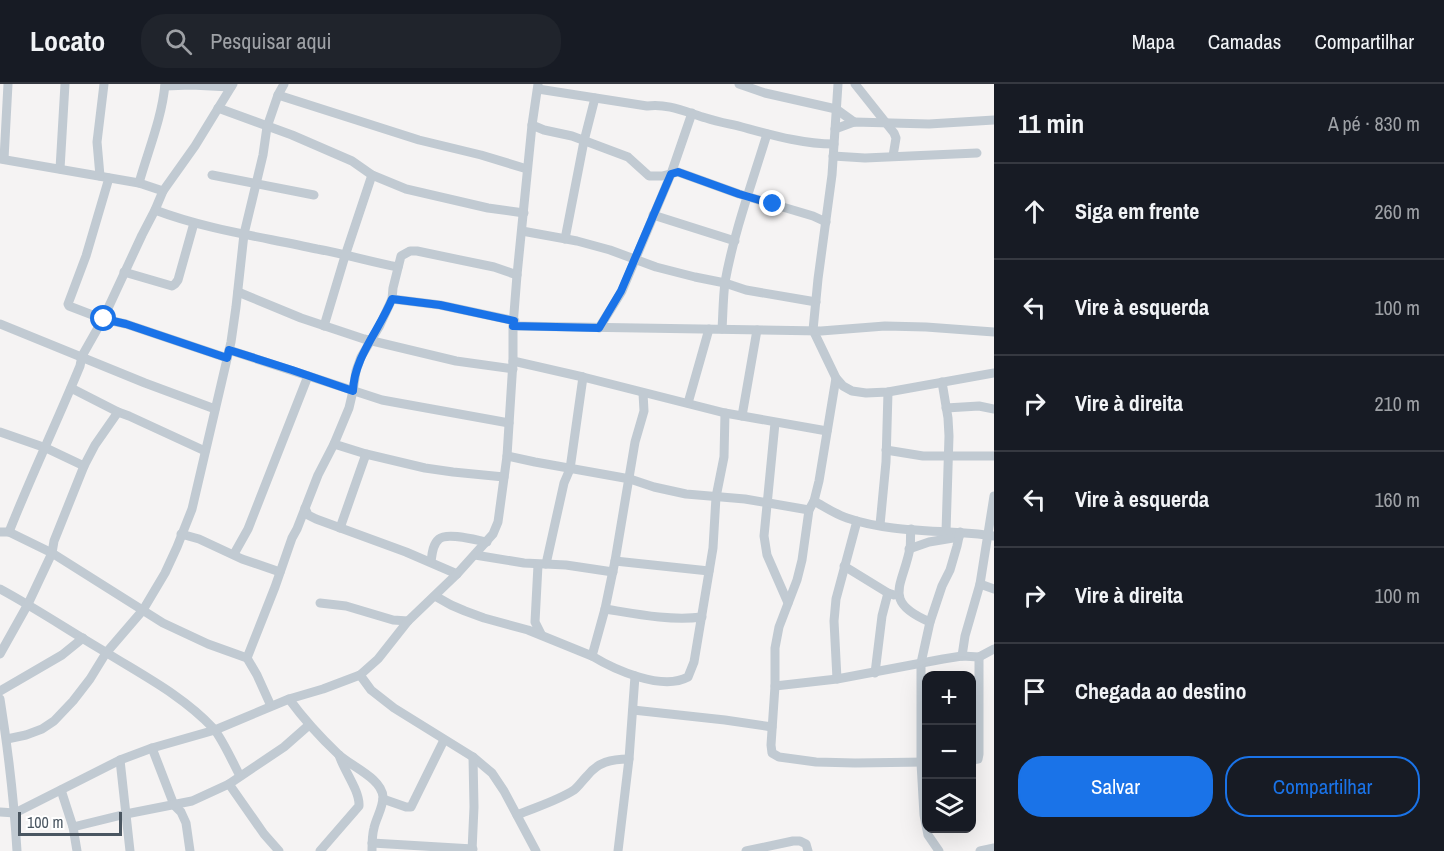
<!DOCTYPE html>
<html lang="pt">
<head>
<meta charset="utf-8">
<style>
  :root { --surface:#171b24; --page:#20242c; --text:#f1f3f6; --muted:#9ea1a6; --line:#363941; --accent:#1a73e8 }
  body { margin:0; font-family:"Archivo Narrow",sans-serif; background:var(--page); color:var(--text) }
  .controls { position:absolute; right:18px; bottom:18px; display:grid; overflow:hidden; border-radius:12px; box-shadow:0 6px 24px #0002 }
  .controls button { width:54px; height:54px; display:grid; place-items:center; padding:0; border:0; border-bottom:2px solid var(--line); background:var(--surface); color:var(--text); font:30px sans-serif }
  .scale { position:absolute; left:18px; bottom:15px; width:104px; box-sizing:border-box; padding-left:6px; border:3px solid #4a5661; border-top:0; font-size:16px; line-height:21px; white-space:nowrap; color:#4a5661; -webkit-text-stroke:4px #fff; paint-order:stroke }
  .stop { position:absolute; width:18px; height:18px; margin:-14px; border:4px solid #1a73e8; border-radius:50%; background:#fff }
  .stop.end { background:#1a73e8; border-color:#fff; box-shadow:0 2px 6px #0008 }
  .list { margin:0; padding:0; list-style:none }
  h2 { display:flex; justify-content:space-between; align-items:center; height:78px; margin:0; padding:0 24px; font-size:26px }
  h2 small { font-size:20px; font-weight:400; color:var(--muted) }
  .list li { display:grid; grid-template-columns:39px 1fr auto; gap:18px; align-items:center; box-sizing:border-box; height:96px; padding:0 24px; border-top:2px solid var(--line) }
  .list b { display:block; font-size:22px; white-space:nowrap }
  .list em { font-size:20px; font-style:normal; color:var(--muted) }
  .actions { display:flex; gap:12px; padding:18px 24px }
  .actions a { flex:1; padding:14px 0; border:2px solid var(--accent); border-radius:24px; text-align:center; font-size:21px; color:var(--accent) }
  .actions .main { background:var(--accent); color:#fff }
  .icon { flex:none; width:33px; height:33px; fill:none; stroke:currentColor; stroke-width:2; stroke-linecap:round; stroke-linejoin:round }
  .map { position:relative; flex:none; width:994px; height:767px; overflow:hidden }
  header { display:flex; align-items:center; gap:36px; box-sizing:border-box; height:84px; padding:0 30px; background:var(--surface); border-bottom:2px solid var(--line) }
  header strong { font-size:28px }
  nav { display:flex; gap:33px; margin-inline-start:auto; font-size:21px }
  .search { width:420px; height:54px; background:var(--page); display:flex; align-items:center; gap:15px; box-sizing:border-box; padding:0 21px; border-radius:24px; color:var(--muted); font-size:22px }
  main { display:flex }
  aside { flex:1; background:var(--surface) }
  .map>svg:first-child { display:block }
</style>
</head>
<body>
<header>
<strong>Locato</strong>
<div class="search"><svg class="icon" aria-label="search" viewBox="0 0 24 24"><circle cx="10" cy="10" r="6"/><path d="M15 15l6 6"/></svg>Pesquisar aqui</div>
<nav><a>Mapa</a><a>Camadas</a><a>Compartilhar</a></nav>
</header>
<main>
<div class="map">
<svg width="994" height="767" viewBox="0 0 994 767">
  <rect width="100%" height="100%" fill="#f5f3f3"/>
  <g fill="none" stroke-linecap="round" stroke-linejoin="round">
    <!-- minor -->
    <g stroke="#c1cad2" stroke-width="9">
      <polyline points="739,0 765,9 836,25 854,38"/>
      <polyline points="838,0 832,91 818,195 813,246 836,294 843,302 852,307 866,309 888,308 994,289"/>
      <polyline points="855,0 894,49 896,54 893,72"/>
      <polyline points="165,2 191,1 231,3"/>
      <path d="M538,5l109,17c20,-3 39,6 59,12 12,4 24,6 36,9 30,8 61,17 92,17"/>
      <polyline points="278,11 419,56 481,71 527,85"/>
      <polyline points="218,24 292,51 352,77 372,91 406,105 488,124 524,129"/>
      <polyline points="532,41 544,46 572,52 628,73 649,92 662,92 678,88 739,110 813,132 826,138"/>
      <polyline points="835,45 854,38 929,40 994,36"/>
      <polyline points="833,72 865,74 977,69"/>
      <polyline points="0,75 139,99 163,107 195,62 233,0"/>
      <polyline points="4,75 8,0"/>
      <polyline points="60,85 65,0"/>
      <polyline points="212,91 314,111"/>
      <polyline points="100,92 97,58 104,0"/>
      <polyline points="109,94 86,172 68,220 69,222 103,235 126,240 227,274"/>
      <path d="M139,99c9,-32 23,-65 26,-99"/>
      <path d="M155,126c53,20 108,27 162,39 28,5 54,13 81,18"/>
      <polyline points="653,131 735,157"/>
      <polyline points="522,147 577,157 610,166 656,183 695,193 725,199 746,206 816,218"/>
      <polyline points="565,155 584,57 595,14"/>
      <polyline points="124,188 172,202 175,200 178,196 194,139"/>
      <polyline points="238,208 301,234 364,255 456,277 513,285"/>
      <polyline points="392,215 440,221 515,237"/>
      <polyline points="0,240 145,299 215,325"/>
      <polyline points="324,242 345,172 372,91"/>
      <polyline points="513,242 821,247 885,242 926,243 994,248"/>
      <polyline points="599,244 622,207 671,90 692,29"/>
      <path d="M722,245c1,-15 1,-31 3,-47 9,-50 27,-99 42,-148"/>
      <polyline points="229,266 382,316 509,339"/>
      <polyline points="513,277 583,293 725,329 827,347"/>
      <polyline points="836,294 819,397 814,417 809,426 802,476 797,496 779,543 775,564 775,602 771,661 772,669 779,673 816,678 855,679 926,678"/>
      <polyline points="942,298 948,334 949,352 946,448"/>
      <polyline points="71,304 118,328 129,332 205,367"/>
      <path d="M643,309l1,18 -9,31 -20,119 -10,48 -13,47c23,14 70,35 96,21l6,-15 19,-114 3,-51 8,-40 1,-44"/>
      <polyline points="688,319 709,245"/>
      <polyline points="946,324 979,322 994,325"/>
      <polyline points="742,332 757,246"/>
      <polyline points="775,339 764,452 767,471 788,519"/>
      <polyline points="0,348 46,364 84,382"/>
      <polyline points="334,360 366,370 425,384 453,388 504,393"/>
      <polyline points="886,366 923,372 994,372"/>
      <polyline points="507,372 535,378 630,395 654,403 686,410 745,415 809,426"/>
      <path d="M814,417c11,6 21,13 33,17 47,16 99,11 147,18"/>
      <polyline points="305,424 308,431 316,435 406,468 457,490"/>
      <polyline points="880,441 886,378 888,308"/>
      <polyline points="340,444 366,370"/>
      <path d="M911,445c-1,6 0,13 -1,19 -7,38 -29,53 20,74"/>
      <polyline points="0,448 9,448 52,469 163,539 208,560 247,574 257,591 271,622"/>
      <path d="M9,448c22,-56 48,-110 71,-166l2,-10 21,-37 39,-84 13,-25 8,-19"/>
      <polyline points="181,450 199,455 242,475 280,488"/>
      <polyline points="909,465 929,458 959,453"/>
      <polyline points="234,470 248,445 308,292"/>
      <polyline points="475,471 524,479 566,481 613,488"/>
      <polyline points="615,477 709,487"/>
      <path d="M431,478c1,-7 1,-17 8,-23 8,-7 37,1 48,3"/>
      <polyline points="546,480 564,399 570,385 583,293"/>
      <polyline points="538,481 535,538 541,550"/>
      <polyline points="844,482 888,509 894,511"/>
      <polyline points="980,500 994,505"/>
      <path d="M0,505c37,20 71,43 107,64 37,23 76,43 106,75 9,10 20,35 27,48"/>
      <polyline points="435,512 451,521 465,527 484,534 528,546 592,572"/>
      <polyline points="320,519 346,522 393,536 408,537"/>
      <path d="M605,525c31,5 65,12 97,8"/>
      <polyline points="0,570 28,520 52,469 54,457 84,382 95,361 118,328"/>
      <polyline points="962,572 965,552 980,500 994,412"/>
      <polyline points="247,574 275,503 292,454 297,445 318,391 334,360 349,324 353,307 356,287 361,273 379,243 392,215 393,204 401,172 410,167 417,167 494,183 517,191"/>
      <polyline points="875,589 882,532 888,509"/>
      <polyline points="360,591 371,606 394,624 473,673 492,689 504,707 536,767"/>
      <polyline points="837,595 834,537 836,515 857,437"/>
      <polyline points="775,602 837,595 943,575 962,572 979,573 994,565"/>
      <polyline points="0,607 62,571 83,554"/>
      <path d="M0,615c8,50 14,101 17,152"/>
      <path d="M289,615c14,19 31,38 49,55 12,12 44,24 45,43 0,11 -7,21 -9,31 -2,7 -2,16 -2,23"/>
      <polyline points="633,626 725,636 772,643"/>
      <polyline points="7,655 26,651 42,645 54,637 73,617 90,595 106,569 143,526 165,489 177,463 192,425 231,258 236,223 244,150 263,71 267,43 278,11 284,0"/>
      <polyline points="152,664 174,721 181,728 186,739 190,767"/>
      <polyline points="120,676 130,767"/>
      <polyline points="972,676 978,675 979,670 979,573"/>
      <polyline points="229,700 264,750 279,767"/>
      <polyline points="61,706 73,743 77,767"/>
      <polyline points="383,715 406,723 411,723 444,656"/>
      <polyline points="0,728 15,729 120,676 152,664 215,646 289,615 323,605 360,591 378,575 408,537 457,490 493,450 498,438 507,372 513,277 513,242 517,191 532,41 538,0"/>
      <path d="M517,731c19,-8 40,-14 57,-25 5,-4 8,-9 13,-14 11,-14 24,-17 42,-17"/>
      <polyline points="73,743 126,730 192,717 229,700 284,663 309,641"/>
      <polyline points="372,759 473,765"/>
      <path d="M320,767l39,-45c1,-15 -15,-35 -20,-51"/>
      <polyline points="472,767 474,723 473,673"/>
      <polyline points="618,767 629,675 635,592"/>
      <polyline points="746,767 793,757 800,757 806,760 808,767"/>
      <polyline points="939,767 928,751 924,731 921,679 921,579 930,538 942,502 950,486 957,462 960,448"/>
      <polyline points="980,767 994,764"/>
    </g>
  </g>
  <g fill="none" stroke-linecap="round" stroke-linejoin="round">
    <!-- route -->
    <path stroke="#1a73e8" stroke-width="8" d="M104,235l22,5 101,34 2,-8 63,20 61,21c1,-34 27,-62 39,-92l48,6 74,16 -1,5 86,2 22,-37 50,-117 7,-2 61,22 34,10"/>
  </g>
</svg>
<div class="controls">
<button>+</button>
<button>−</button>
<button><svg class="icon" aria-label="layers" viewBox="0 0 24 24"><path d="M12 4l9 5-9 5-9-5zM3 14l9 5 9-5"/></svg></button>
</div>
<div class="scale">100 m</div>
<div class="stop" style="left:104px;top:235px"></div>
<div class="stop end" style="left:773px;top:120px"></div>
</div>
<aside>
<h2>11 min<small>A pé · 830 m</small></h2>
<ul class="list">
<li><svg class="icon" aria-label="ahead" viewBox="0 0 24 24"><path d="M12 20V5M6 11l6-6 6 6"/></svg><div><b>Siga em frente</b></div><em>260 m</em></li>
<li><svg class="icon" aria-label="left" viewBox="0 0 24 24"><path d="M17 20v-9H6M10 6l-5 5 5 5"/></svg><div><b>Vire à esquerda</b></div><em>100 m</em></li>
<li><svg class="icon" aria-label="right" viewBox="0 0 24 24"><path d="M7 20v-9h11M14 6l5 5-5 5"/></svg><div><b>Vire à direita</b></div><em>210 m</em></li>
<li><svg class="icon" aria-label="left" viewBox="0 0 24 24"><path d="M17 20v-9H6M10 6l-5 5 5 5"/></svg><div><b>Vire à esquerda</b></div><em>160 m</em></li>
<li><svg class="icon" aria-label="right" viewBox="0 0 24 24"><path d="M7 20v-9h11M14 6l5 5-5 5"/></svg><div><b>Vire à direita</b></div><em>100 m</em></li>
<li><svg class="icon" aria-label="arrive" viewBox="0 0 24 24"><path d="M6 21V4h12l-3 4 3 4H6"/></svg><div><b>Chegada ao destino</b></div></li>
</ul>
<div class="actions"><a class="main">Salvar</a><a>Compartilhar</a></div>
</aside>
</main>
</body>
</html>
